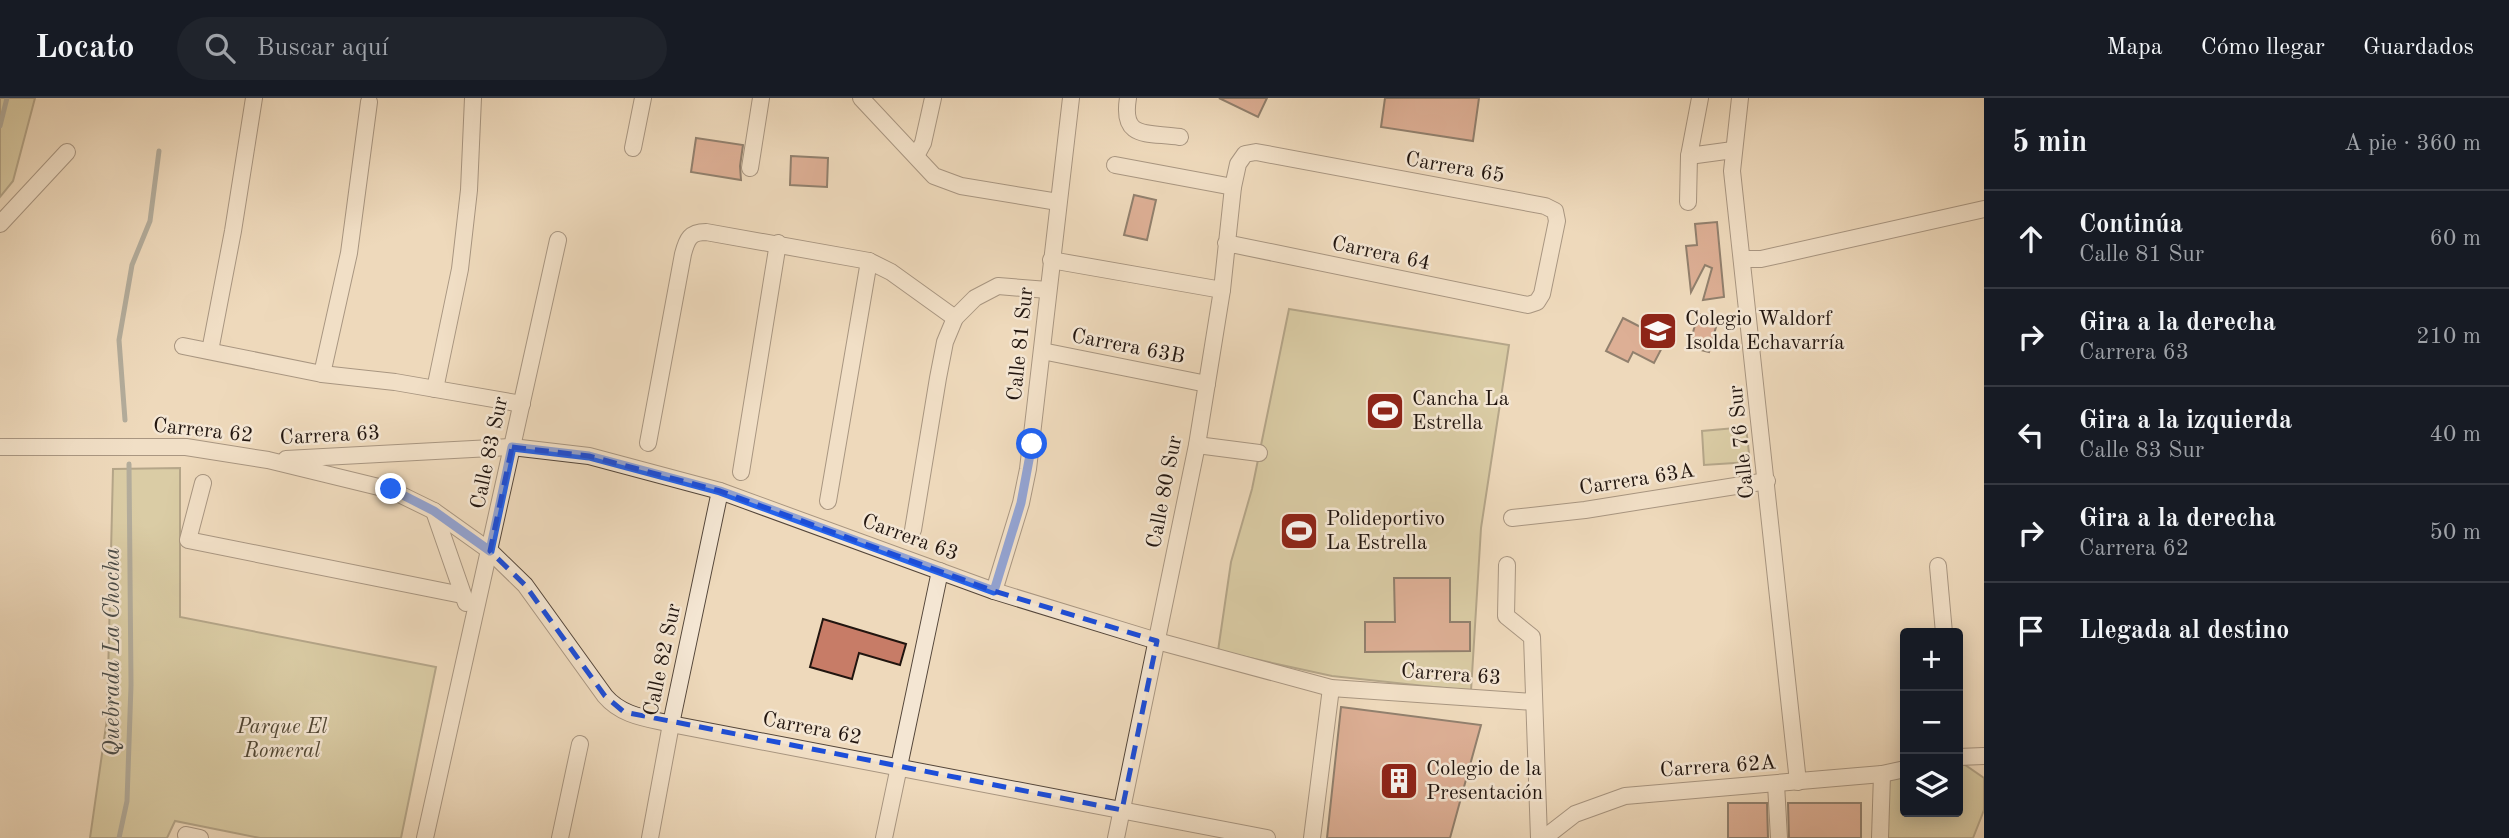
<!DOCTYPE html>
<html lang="es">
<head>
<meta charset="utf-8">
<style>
  :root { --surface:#171b24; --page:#20242c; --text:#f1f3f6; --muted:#9ea1a6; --line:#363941 }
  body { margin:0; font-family:"Old Standard TT",serif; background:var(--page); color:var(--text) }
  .controls { position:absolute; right:21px; bottom:21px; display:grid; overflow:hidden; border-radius:7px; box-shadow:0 4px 18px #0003 }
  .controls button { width:63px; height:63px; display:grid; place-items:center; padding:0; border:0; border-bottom:2px solid var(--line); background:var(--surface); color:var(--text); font:35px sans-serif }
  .stop { position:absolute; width:21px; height:21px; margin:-16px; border:5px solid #2563eb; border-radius:50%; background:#fff }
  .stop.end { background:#2563eb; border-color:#fff; box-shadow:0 2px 7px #0008 }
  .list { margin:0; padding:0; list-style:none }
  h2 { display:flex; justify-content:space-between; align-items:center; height:91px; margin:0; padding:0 28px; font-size:30px }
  h2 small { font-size:23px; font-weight:400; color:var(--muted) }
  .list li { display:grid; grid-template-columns:46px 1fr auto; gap:21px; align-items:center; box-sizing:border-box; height:98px; padding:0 28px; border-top:2px solid var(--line) }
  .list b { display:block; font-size:26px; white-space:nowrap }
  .list p { margin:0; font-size:23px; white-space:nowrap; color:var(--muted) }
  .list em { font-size:23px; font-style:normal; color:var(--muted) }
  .icon { flex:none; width:38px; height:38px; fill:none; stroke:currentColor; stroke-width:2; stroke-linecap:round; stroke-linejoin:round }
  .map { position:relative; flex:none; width:1984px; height:740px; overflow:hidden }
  header { display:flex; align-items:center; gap:42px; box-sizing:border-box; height:98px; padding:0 35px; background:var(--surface); border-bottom:2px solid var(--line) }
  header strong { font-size:33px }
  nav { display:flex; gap:38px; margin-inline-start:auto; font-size:24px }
  .search { width:490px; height:63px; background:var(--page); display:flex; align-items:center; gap:18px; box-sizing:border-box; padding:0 24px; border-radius:38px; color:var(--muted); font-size:26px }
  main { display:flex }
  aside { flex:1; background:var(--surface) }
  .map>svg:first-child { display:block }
</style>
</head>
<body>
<header>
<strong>Locato</strong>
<div class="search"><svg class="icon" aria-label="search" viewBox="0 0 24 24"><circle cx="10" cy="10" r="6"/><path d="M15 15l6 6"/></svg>Buscar aquí</div>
<nav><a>Mapa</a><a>Cómo llegar</a><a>Guardados</a></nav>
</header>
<main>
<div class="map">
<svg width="1984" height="740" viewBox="0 0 1984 740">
  <rect width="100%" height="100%" fill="#eed9bb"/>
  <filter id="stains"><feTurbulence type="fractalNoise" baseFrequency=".00286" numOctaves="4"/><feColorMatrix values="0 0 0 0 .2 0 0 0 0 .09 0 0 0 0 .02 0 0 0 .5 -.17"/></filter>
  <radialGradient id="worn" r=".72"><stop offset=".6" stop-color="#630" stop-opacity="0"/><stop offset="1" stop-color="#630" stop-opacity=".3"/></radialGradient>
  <!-- green -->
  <g fill="#c0bd8b" stroke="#70694d" stroke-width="2">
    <polygon points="0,0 35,0 13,83 0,99"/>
    <polygon points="1289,211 1509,247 1481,430 1471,593 1332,578 1218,553 1231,464 1252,391"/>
    <polygon points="1746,329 1750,364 1704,367 1702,333"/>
    <polygon points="180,370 180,519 436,569 401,740 260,740 175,723 167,740 90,740 107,621 113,371"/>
    <polygon points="1958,662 1984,680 1984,712 1973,740 1881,740 1882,676 1905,671 1905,714 1958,714"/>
  </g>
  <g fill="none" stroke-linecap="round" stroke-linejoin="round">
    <!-- stream -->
    <g stroke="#6a7774" stroke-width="5">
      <polyline points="0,28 7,0"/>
      <polyline points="125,322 119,242 132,167 150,123 159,53"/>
      <polyline points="119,740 127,703 131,587 129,366"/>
    </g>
  </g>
  <!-- building -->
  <g fill="#c77c67" stroke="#21150f" stroke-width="2">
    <polygon points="1219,0 1267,0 1258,19"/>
    <polygon points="1385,0 1479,0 1473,43 1381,29"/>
    <polygon points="696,40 743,47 740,68 741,82 691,74"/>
    <polygon points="791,58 828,60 827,89 790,87"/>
    <polygon points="1134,97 1156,102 1147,142 1124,137"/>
    <polygon points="1717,124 1724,199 1703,202 1712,170 1705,167 1691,194 1686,148 1697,147 1695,126"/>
    <polygon points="1698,216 1718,222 1709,254 1689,249"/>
    <polygon points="1623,220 1666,242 1654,265 1633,254 1628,264 1606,253"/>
    <polygon points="1394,480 1450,480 1450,524 1470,524 1470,553 1365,554 1365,524 1395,524"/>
    <polygon points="823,521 906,546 900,567 859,555 852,581 810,569"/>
    <polygon points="1341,609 1481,627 1450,740 1327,740"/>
    <polygon points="1728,705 1767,705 1768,740 1728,740"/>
    <polygon points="1788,705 1861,705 1861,740 1789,740"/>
  </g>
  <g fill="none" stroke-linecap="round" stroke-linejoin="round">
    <!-- minor casing -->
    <g stroke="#54463a" stroke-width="18">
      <g id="minor">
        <polyline points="861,0 934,78 961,88 1058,104"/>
        <path d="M1128,0c-7,42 19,34 52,39"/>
        <polyline points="1700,0 1689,58 1733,52"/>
        <polyline points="1740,0 1732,73 1798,684"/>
        <polyline points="633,50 643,0"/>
        <polyline points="916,58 923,45 933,0"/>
        <polyline points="1115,67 1233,89"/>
        <polyline points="750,70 761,0"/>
        <polyline points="1688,104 1689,58"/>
        <polyline points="0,126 67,54"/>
        <polyline points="1743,161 1761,161 1984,111"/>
        <polyline points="1051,162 1222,192"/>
        <polyline points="183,248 322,276 395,284 522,306"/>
        <polyline points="210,253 233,133 254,0"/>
        <polyline points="1042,253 1207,286"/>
        <polyline points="322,276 349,155 369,4"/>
        <polyline points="435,291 460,171 469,92 473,0"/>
        <path d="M648,345l35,-189c4,-15 7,-22 23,-22l163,29 22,11 64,46"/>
        <polyline points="1197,347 1259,355"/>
        <path d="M0,349h186l82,13 123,30 43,21 56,40 35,34 80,111c17,20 41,22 66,28l596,114"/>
        <polyline points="286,361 512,349 589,358 720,393 994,493 1157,543 1331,590 1534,604"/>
        <polyline points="741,374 778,145"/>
        <polyline points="203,385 188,442 462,497"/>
        <polyline points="828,403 869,163"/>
        <polyline points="434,413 466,505"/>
        <polyline points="1512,420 1585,412 1767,383"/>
        <polyline points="913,432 938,280 945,244 955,220 975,200 998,188 1048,192"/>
        <polyline points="1507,467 1506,518 1532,539 1539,740"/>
        <polyline points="1938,468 1944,535"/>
        <polyline points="994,493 1021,405 1028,371 1071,0"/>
        <polyline points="1958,659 1984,658"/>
        <polyline points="1776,686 1779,740"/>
        <polyline points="186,737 200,740"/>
        <polyline points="425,740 558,142"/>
        <polyline points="560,740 580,646"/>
        <polyline points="650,740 671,626 720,393"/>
        <polyline points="884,740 940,473"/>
        <polyline points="1116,740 1197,347 1222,192 1233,89 1238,66 1245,56 1256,54 1545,108 1555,113 1557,123 1542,196 1537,204 1528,207 1226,145"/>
        <polyline points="1312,740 1331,590"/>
        <polyline points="1544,740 1575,716 1625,698 1882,676 1905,671"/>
        <polyline points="1880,740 1882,676"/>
      </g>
    </g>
    <!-- minor -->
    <use href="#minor" stroke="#f4e6d3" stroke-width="16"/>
  </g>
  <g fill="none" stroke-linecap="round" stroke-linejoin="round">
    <!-- route -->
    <polyline stroke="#2563eb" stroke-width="9" points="391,391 434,413 490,453 512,349 589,358 720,393 994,493 1021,405 1032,346"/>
  </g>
  <!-- marked area -->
  <path d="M0 0H1984V740H0ZM512,349l77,9 131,35 274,100 163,50 -35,169 -498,-98 -19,-16 -80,-111 -35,-34z" fill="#eed9bb" fill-opacity=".55" fill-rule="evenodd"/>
  <path fill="none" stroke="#1d4ed8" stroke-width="5" stroke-dasharray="14 9" stroke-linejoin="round" d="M512,349l77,9 131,35 274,100 163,50 -35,169 -498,-98 -19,-16 -80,-111 -35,-34z"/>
  <!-- icons -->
  <defs>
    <g id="school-square" transform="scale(2.0125)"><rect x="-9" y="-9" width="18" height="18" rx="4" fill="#8f2418" stroke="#f4e6d3"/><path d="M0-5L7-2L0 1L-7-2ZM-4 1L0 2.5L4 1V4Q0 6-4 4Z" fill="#fff"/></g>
    <g id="stadium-square" transform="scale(2.0125)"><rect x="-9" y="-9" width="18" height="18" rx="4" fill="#8f2418" stroke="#f4e6d3"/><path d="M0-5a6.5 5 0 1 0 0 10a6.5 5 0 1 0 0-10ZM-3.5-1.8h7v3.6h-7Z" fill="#fff"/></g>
    <g id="building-square" transform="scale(2.0125)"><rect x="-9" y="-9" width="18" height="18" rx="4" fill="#8f2418" stroke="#f4e6d3"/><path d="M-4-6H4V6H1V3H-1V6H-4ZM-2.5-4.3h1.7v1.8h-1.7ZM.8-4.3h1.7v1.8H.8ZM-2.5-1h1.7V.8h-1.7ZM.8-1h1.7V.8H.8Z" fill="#fff"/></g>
  </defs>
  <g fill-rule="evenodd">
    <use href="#school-square" x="1658" y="233"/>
    <use href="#stadium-square" x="1385" y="313"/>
    <use href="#stadium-square" x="1299" y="433"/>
    <use href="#building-square" x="1399" y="683"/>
  </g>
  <g text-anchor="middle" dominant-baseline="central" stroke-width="5" stroke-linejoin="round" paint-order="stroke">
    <!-- street labels -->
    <g font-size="21" fill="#21150f" stroke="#f4e6d3">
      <text transform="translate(1455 70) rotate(10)">Carrera 65</text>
      <text transform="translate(1381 156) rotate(12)">Carrera 64</text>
      <text transform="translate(1021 246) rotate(-84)">Calle 81 Sur</text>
      <text transform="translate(1128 249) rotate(11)">Carrera 63B</text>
      <text transform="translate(203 333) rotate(6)">Carrera 62</text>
      <text transform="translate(330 338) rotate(-3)">Carrera 63</text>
      <text transform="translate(1742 344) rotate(-96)">Calle 76 Sur</text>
      <text transform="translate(490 355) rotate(-78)">Calle 83 Sur</text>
      <text transform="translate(1637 382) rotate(-9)">Carrera 63A</text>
      <text transform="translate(1165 394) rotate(-79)">Calle 80 Sur</text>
      <text transform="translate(910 440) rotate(20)">Carrera 63</text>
      <text transform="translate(663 562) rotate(-78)">Calle 82 Sur</text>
      <text transform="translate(1451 577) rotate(4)">Carrera 63</text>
      <text transform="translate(812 631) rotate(11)">Carrera 62</text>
      <text transform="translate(1718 669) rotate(-4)">Carrera 62A</text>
    </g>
    <!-- poi labels -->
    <g font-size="21" fill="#21150f" stroke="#f4e6d3" text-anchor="start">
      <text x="1685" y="221">Colegio Waldorf<tspan x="1685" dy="24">Isolda Echavarría</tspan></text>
      <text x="1412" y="301">Cancha La<tspan x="1412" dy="24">Estrella</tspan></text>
      <text x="1326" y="421">Polideportivo<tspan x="1326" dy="24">La Estrella</tspan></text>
      <text x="1426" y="671">Colegio de la<tspan x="1426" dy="24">Presentación</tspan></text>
    </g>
    <!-- park labels -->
    <g font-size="21" font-style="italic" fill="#514734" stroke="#f4e6d3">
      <text x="282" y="629">Parque El<tspan x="282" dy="24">Romeral</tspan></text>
    </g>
    <!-- water labels -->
    <g font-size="23" font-style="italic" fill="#4c4e4a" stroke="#f4e6d3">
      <text transform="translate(112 554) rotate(-90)">Quebrada La Chocha</text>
    </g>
  </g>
  <rect width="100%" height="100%" filter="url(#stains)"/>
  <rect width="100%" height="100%" fill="url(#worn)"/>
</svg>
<div class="controls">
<button>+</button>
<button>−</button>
<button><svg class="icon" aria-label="layers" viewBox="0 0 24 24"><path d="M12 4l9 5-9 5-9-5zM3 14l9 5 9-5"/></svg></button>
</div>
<div class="stop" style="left:1032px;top:346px"></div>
<div class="stop end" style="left:391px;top:391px"></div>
</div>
<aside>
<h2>5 min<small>A pie · 360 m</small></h2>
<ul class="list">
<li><svg class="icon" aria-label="ahead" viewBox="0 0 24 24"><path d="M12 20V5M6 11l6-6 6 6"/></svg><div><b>Continúa</b><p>Calle 81 Sur</p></div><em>60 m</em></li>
<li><svg class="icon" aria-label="right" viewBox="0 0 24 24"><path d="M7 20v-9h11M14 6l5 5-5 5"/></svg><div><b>Gira a la derecha</b><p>Carrera 63</p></div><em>210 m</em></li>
<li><svg class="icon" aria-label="left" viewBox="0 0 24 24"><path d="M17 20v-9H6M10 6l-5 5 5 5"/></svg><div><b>Gira a la izquierda</b><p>Calle 83 Sur</p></div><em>40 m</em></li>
<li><svg class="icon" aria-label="right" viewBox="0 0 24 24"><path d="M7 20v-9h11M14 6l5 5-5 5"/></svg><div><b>Gira a la derecha</b><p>Carrera 62</p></div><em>50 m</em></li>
<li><svg class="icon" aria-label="arrive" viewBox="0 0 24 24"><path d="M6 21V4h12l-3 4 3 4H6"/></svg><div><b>Llegada al destino</b></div></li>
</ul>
</aside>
</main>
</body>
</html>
